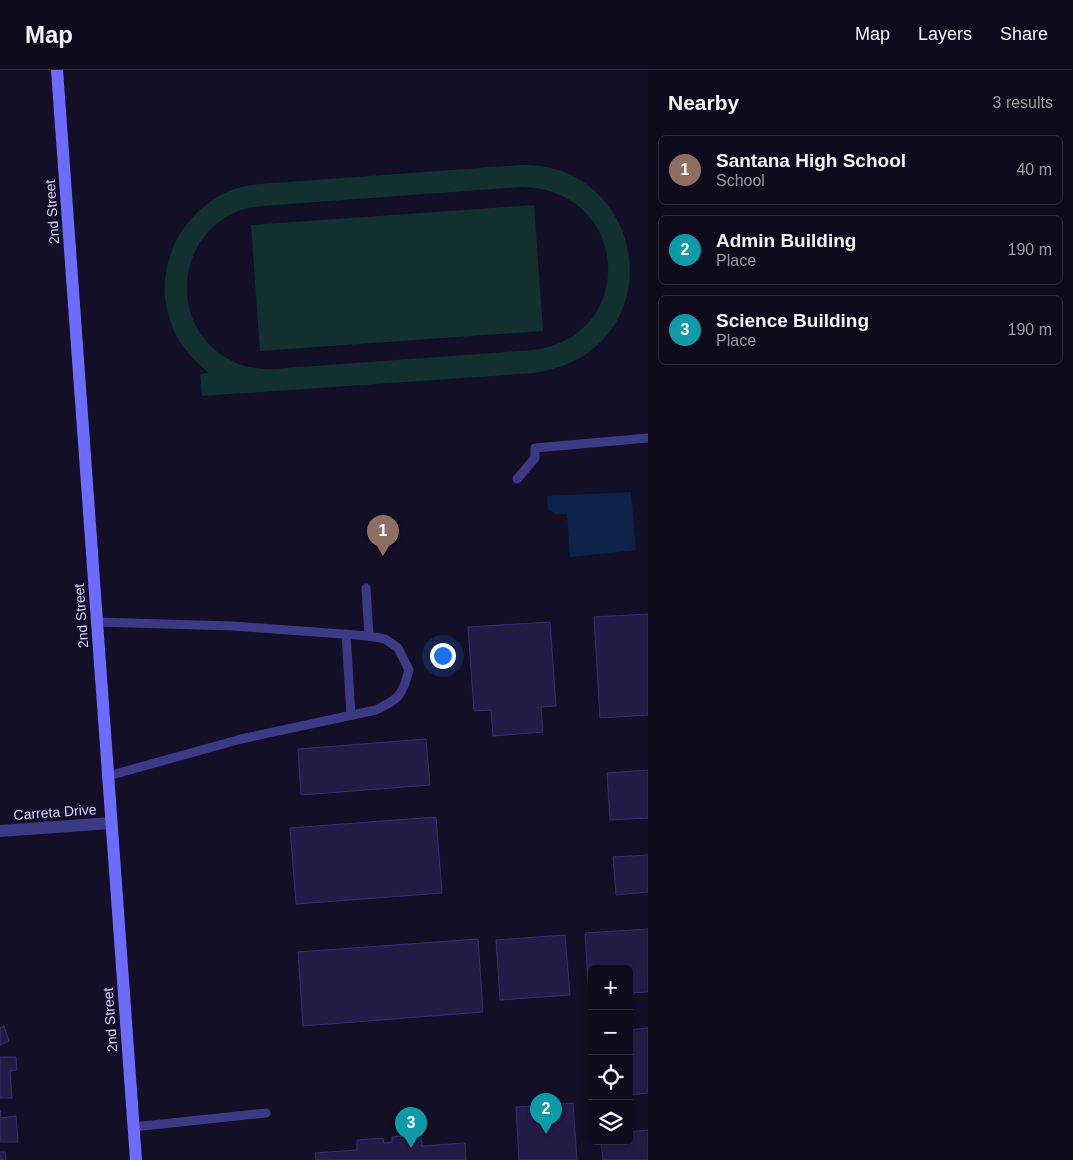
<!DOCTYPE html>
<html lang="en">
<head>
<meta charset="utf-8">
<style>
  :root { --surface:#0e0b1c; --page:#171425; --text:#f1f3f6; --muted:#9b9ba3; --line:#2e2b3b; --accent:#00e5ff }
  body { margin:0; font-family:Helvetica,sans-serif; background:var(--page); color:var(--text) }
  .controls { position:absolute; right:15px; bottom:15px; display:grid; overflow:hidden; border-radius:8px; box-shadow:0 2px 8px #0003 }
  .controls button { width:45px; height:45px; display:grid; place-items:center; padding:0; border:0; border-bottom:1px solid var(--line); background:var(--surface); color:var(--text); font:25px sans-serif }
  .you { position:absolute; left:442px; top:585px; width:18px; height:18px; margin:-12px; border:4px solid #fff; border-radius:50%; background:#1a73e8; box-shadow:0 0 0 8px #1a73e833 }
  .badge { display:grid; place-items:center; width:32px; height:32px; border-radius:50%; background:var(--accent); color:#fff; font-size:16px; font-weight:700 }
  .pin { position:absolute; translate:-50% -41px; filter:drop-shadow(0 1px 2px #0008) }
  .pin::after { content:''; position:absolute; top:26px; width:18px; height:15px; background:inherit; clip-path:polygon(0 0,100% 0,50% 100%) }
  .list { margin:0; padding:0; list-style:none }
  h2 { display:flex; justify-content:space-between; align-items:center; height:65px; margin:0; padding:0 20px; font-size:21px }
  h2 small { font-size:16px; font-weight:400; color:var(--muted) }
  .list li { display:grid; grid-template-columns:32px 1fr auto; gap:15px; align-items:center; box-sizing:border-box; height:70px; margin:0 10px 10px; padding:0 10px; border:1px solid var(--line); border-radius:8px }
  .list b { display:block; font-size:19px; white-space:nowrap }
  .list p { margin:0; font-size:16px; white-space:nowrap; color:var(--muted) }
  .list em { font-size:16px; font-style:normal; color:var(--muted) }
  .icon { flex:none; width:28px; height:28px; fill:none; stroke:currentColor; stroke-width:2; stroke-linecap:round; stroke-linejoin:round }
  .map { position:relative; flex:none; width:648px; height:1090px; overflow:hidden }
  header { display:flex; align-items:center; gap:30px; box-sizing:border-box; height:70px; padding:0 25px; background:var(--surface); border-bottom:1px solid var(--line) }
  header strong { font-size:24px }
  nav { display:flex; gap:28px; margin-inline-start:auto; font-size:18px }
  main { display:flex }
  aside { flex:1; background:var(--surface) }
  .map>svg:first-child { display:block }
</style>
</head>
<body>
<header>
<strong>Map</strong>
<nav><a>Map</a><a>Layers</a><a>Share</a></nav>
</header>
<main>
<div class="map">
<svg width="648" height="1090" viewBox="0 0 648 1090">
  <rect width="100%" height="100%" fill="#130f26"/>
  <!-- green -->
  <g fill="#12302f" fill-rule="evenodd">
    <path d="M520,95c10,0 20,0 30,3 18,3 36,14 49,27 42,43 42,114 -5,153 -18,15 -38,21 -60,25l-332,23 -2,-22 9,-1c-16,-13 -30,-28 -37,-47 -21,-52 5,-111 55,-134 11,-5 22,-7 33,-8zM521,117c110,1 118,150 12,163l-260,19c-12,0 -25,-1 -37,-6 -66,-28 -65,-123 0,-151 8,-4 17,-5 26,-6z"/>
    <polygon points="534,135 543,261 260,281 251,155"/>
  </g>
  <!-- water -->
  <polygon fill="#0c2248" points="631,422 636,480 570,487 567,444 556,444 548,439 547,426"/>
  <!-- building -->
  <g fill="#241b47" stroke="#3b2d73">
    <polygon points="648,544 648,645 600,648 594,547"/>
    <polygon points="550,552 556,636 541,637 543,662 493,666 491,640 474,641 468,557"/>
    <polygon points="426,669 430,715 301,725 298,679"/>
    <polygon points="648,700 648,748 610,750 607,703"/>
    <polygon points="436,747 442,823 296,834 290,758"/>
    <polygon points="648,785 648,822 616,825 613,787"/>
    <polygon points="648,859 648,922 629,923 629,899 592,899 592,926 589,926 585,863"/>
    <polygon points="565,865 570,925 500,930 496,870"/>
    <polygon points="478,869 483,942 303,956 298,882"/>
    <polygon points="4,956 9,971 0,975 0,958"/>
    <polygon points="648,958 648,1023 629,1025 629,960"/>
    <polygon points="0,987 16,987 17,1000 10,1001 12,1028 0,1028"/>
    <polygon points="573,1033 577,1090 519,1090 516,1037"/>
    <polygon points="0,1040 1,1048 16,1046 18,1072 0,1072"/>
    <polygon points="648,1060 648,1090 603,1090 601,1071 629,1071 629,1062"/>
    <polygon points="421,1064 422,1076 465,1073 466,1090 316,1090 315,1083 357,1080 357,1070 383,1068 384,1073 392,1072 392,1067"/>
    <polygon points="0,1082 5,1082 6,1090 0,1090"/>
  </g>
  <g fill="none" stroke-linecap="round" stroke-linejoin="round">
    <!-- lane -->
    <g stroke="#3d3a85" stroke-width="9">
      <polyline points="517,409 535,388 535,378 648,368"/>
      <polyline points="366,518 369,566"/>
      <path d="M97,552l136,4 136,10 16,3 13,9 11,22c-7,26 -9,28 -33,40l-135,29 -133,37"/>
      <polyline points="346,564 351,645"/>
      <polyline points="133,1057 266,1043"/>
    </g>
    <!-- street -->
    <polyline stroke="#3d3a85" stroke-width="12" points="0,761 111,753"/>
    <!-- secondary -->
    <polyline stroke="#6f6bff" stroke-width="12" points="57,0 136,1090"/>
  </g>
  <g text-anchor="middle" dominant-baseline="central" stroke-width="5" stroke-linejoin="round" paint-order="stroke">
    <!-- street labels -->
    <g font-size="14" fill="#d9d4ff" stroke="#130f26">
      <text transform="translate(52 142) rotate(-94)">2nd Street</text>
      <text transform="translate(81 546) rotate(-94)">2nd Street</text>
      <text transform="translate(55 742) rotate(-4)">Carreta Drive</text>
      <text transform="translate(110 950) rotate(-94)">2nd Street</text>
    </g>
  </g>
</svg>
<div class="controls">
<button>+</button>
<button>−</button>
<button><svg class="icon" aria-label="locate" viewBox="0 0 24 24"><circle cx="12" cy="12" r="6"/><path d="M12 2v4M12 18v4M2 12h4M18 12h4"/></svg></button>
<button><svg class="icon" aria-label="layers" viewBox="0 0 24 24"><path d="M12 4l9 5-9 5-9-5zM3 14l9 5 9-5"/></svg></button>
</div>
<div class="you"></div>
<div class="pin badge" style="left:383px;top:486px;background:#8d6e63">1</div>
<div class="pin badge" style="left:546px;top:1064px;background:#0f9aa8">2</div>
<div class="pin badge" style="left:411px;top:1078px;background:#0f9aa8">3</div>
</div>
<aside>
<h2>Nearby<small>3 results</small></h2>
<ul class="list">
<li><span class="badge" style="background:#8d6e63">1</span><div><b>Santana High School</b><p>School</p></div><em>40 m</em></li>
<li><span class="badge" style="background:#0f9aa8">2</span><div><b>Admin Building</b><p>Place</p></div><em>190 m</em></li>
<li><span class="badge" style="background:#0f9aa8">3</span><div><b>Science Building</b><p>Place</p></div><em>190 m</em></li>
</ul>
</aside>
</main>
</body>
</html>
